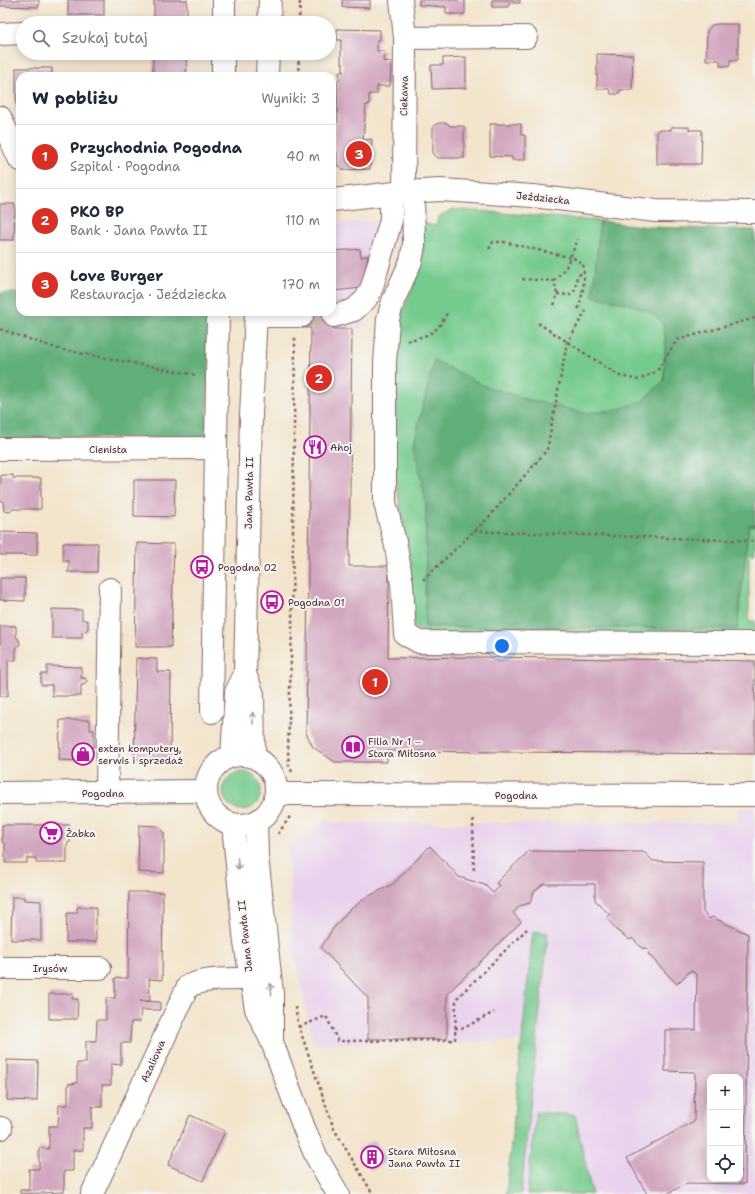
<!DOCTYPE html>
<html lang="pl">
<head>
<meta charset="utf-8">
<style>
  :root { --surface:#fff; --page:#f6f6f7; --text:#1f2937; --muted:#747a83; --line:#e0e1e3; --accent:#d93025 }
  body { margin:0; font-family:"Shantell Sans",sans-serif; background:var(--page); color:var(--text) }
  .controls { position:absolute; right:12px; bottom:12px; display:grid; overflow:hidden; border-radius:8px; box-shadow:0 2px 10px #0003 }
  .controls button { width:36px; height:36px; display:grid; place-items:center; padding:0; border:0; border-bottom:1px solid var(--line); background:var(--surface); color:var(--text); font:20px sans-serif }
  .you { position:absolute; left:502px; top:646px; width:14px; height:14px; margin:-10px; border:3px solid #fff; border-radius:50%; background:#1a73e8; box-shadow:0 0 0 6px #1a73e833 }
  .badge { display:grid; place-items:center; width:26px; height:26px; border-radius:50%; background:var(--accent); color:#fff; font-size:13px; font-weight:700 }
  .pin { position:absolute; translate:-50% -50%; border:2px solid #fff; box-shadow:0 1px 4px #0006 }
  .list { margin:0; padding:0; list-style:none }
  h2 { display:flex; justify-content:space-between; align-items:center; height:52px; margin:0; padding:0 16px; font-size:17px }
  h2 small { font-size:13px; font-weight:400; color:var(--muted) }
  .list li { display:grid; grid-template-columns:26px 1fr auto; gap:12px; align-items:center; box-sizing:border-box; height:64px; padding:0 16px; border-top:1px solid var(--line) }
  .list b { display:block; font-size:15px; white-space:nowrap }
  .list p { margin:0; font-size:13px; white-space:nowrap; color:var(--muted) }
  .list em { font-size:13px; font-style:normal; color:var(--muted) }
  .icon { flex:none; width:22px; height:22px; fill:none; stroke:currentColor; stroke-width:2; stroke-linecap:round; stroke-linejoin:round }
  .map { position:relative; flex:none; width:755px; height:1194px; overflow:hidden }
  .search { position:absolute; background:var(--surface); box-shadow:0 2px 10px #0003; left:16px; top:16px; width:320px; height:44px; display:flex; align-items:center; gap:10px; box-sizing:border-box; padding:0 14px; border-radius:22px; color:var(--muted); font-size:15px }
  .panel { position:absolute; background:var(--surface); box-shadow:0 2px 10px #0003; left:16px; top:72px; width:320px; height:244px; border-radius:12px }
  .map>svg:first-child { display:block }
</style>
</head>
<body>
<div class="map">
<svg width="755" height="1194" viewBox="0 0 755 1194">
  <rect width="100%" height="100%" fill="#f6f6f2"/>
  <filter id="ink" filterUnits="userSpaceOnUse"><feTurbulence type="fractalNoise" baseFrequency=".025" numOctaves="2"/><feDisplacementMap in="SourceGraphic" scale="8" xChannelSelector="R" yChannelSelector="G"/><feConvolveMatrix kernelMatrix="1 2 1 2 8 2 1 2 1" color-interpolation-filters="sRGB"/></filter>
  <filter id="wash" filterUnits="userSpaceOnUse"><feTurbulence type="fractalNoise" baseFrequency=".012" numOctaves="4" result="noise"/><feDisplacementMap in="SourceGraphic" scale="16" xChannelSelector="R" yChannelSelector="G"/><feGaussianBlur stdDeviation="0.9" result="paint"/><feColorMatrix in="noise" values="0 0 0 0 0 0 0 0 0 0 0 0 0 0 0 0 0 1.4 0 .05"/><feComposite in="paint" operator="in"/></filter>
  <g filter="url(#wash)">
    <rect width="100%" height="100%" fill="#f3e4cc"/>
    <!-- built -->
    <g fill="#e9d2ed" fill-rule="evenodd">
      <polygon points="402,217 378,299 361,329 301,328 302,312 332,312 332,224"/>
      <path d="M738,809h17v385h-249l15,-153 -206,3 -8,-26 -15,-80 -4,-90 37,-27 12,2h401zM710,1077h30v102h-30z"/>
    </g>
    <!-- industrial -->
    <polygon fill="#c9bfd7" points="375,1140 387,1161 371,1171 358,1149"/>
    <!-- green -->
    <g fill="#75ca8e" stroke="#60745c">
      <path d="M453,209l147,12 -7,75c19,5 66,10 71,32 3,14 0,39 0,53l-21,20 -26,9 -33,3 -59,-14 -40,-13 -51,-25 -20,83 12,59 -1,124 324,-102h6v28h-6v68h6v14l-328,-2 -12,-5 -5,-22 1,-41 -17,-91 3,-136 2,-17 24,-61 -1,-37 14,3 2,-9z"/>
      <circle cx="242" cy="791" r="19"/>
      <polygon points="533,931 548,933 521,1194 506,1194"/>
      <polygon points="536,1112 575,1115 592,1194 527,1194"/>
    </g>
    <!-- forest -->
    <g fill="#60ae79" stroke="#556652">
      <path d="M600,221l51,6 104,3v295h-6l-12,104 -312,-2 1,-124 -12,-59 20,-84 51,26 40,13 59,14 33,-3 25,-9 22,-20c0,-14 3,-39 0,-53 -5,-22 -52,-27 -71,-32z"/>
      <polygon points="0,293 20,293 20,312 210,312 207,437 0,439"/>
    </g>
    <g id="blocks">
      <!-- building -->
      <g fill="#d1a6bf" fill-rule="evenodd">
        <polygon points="0,0 39,0 39,7 0,6"/>
        <rect x="68" y="0" width="36" height="15"/>
        <rect x="154" y="0" width="33" height="23"/>
        <polygon points="342,0 370,0 370,8 342,7"/>
        <polygon points="419,0 465,0 465,14 446,14 446,7 419,5"/>
        <polygon points="492,0 520,0 520,3 509,3 509,7 492,7"/>
        <polygon points="718,24 738,24 738,60 730,60 730,66 720,66 720,60 706,60 707,31 712,25"/>
        <polygon points="337,29 380,30 380,40 377,40 377,51 384,51 383,61 391,62 390,86 377,86 377,94 369,94 369,105 366,105 363,140 372,139 370,169 343,170 340,166 337,166 337,152 334,151 336,123 338,122 337,80 340,80 339,72 343,72 343,63 341,63 341,40 337,40"/>
        <polygon points="153,53 187,53 186,76 153,76"/>
        <polygon points="597,54 633,55 632,90 620,90 618,94 611,94 609,89 597,89"/>
        <polygon points="466,57 466,88 432,89 431,65 443,65 443,58"/>
        <polygon points="16,68 52,68 52,76 20,76 20,105 16,105"/>
        <polygon points="439,123 447,123 450,126 464,126 464,158 438,158 433,153 433,126"/>
        <polygon points="490,124 521,124 521,135 525,135 525,160 512,160 512,157 490,156"/>
        <polygon points="671,127 689,127 689,130 702,130 701,164 657,164 657,130 671,130"/>
        <polygon points="0,204 15,204 14,240 0,240"/>
        <polygon points="360,249 361,257 368,256 362,288 334,291 333,329 352,329 349,566 389,566 388,658 483,657 755,661 755,754 387,751 387,762 335,762 313,747 306,733 311,328 301,328 302,312 332,312 332,251"/>
        <polygon points="1,475 13,475 13,478 41,478 41,509 13,509 10,512 4,511 3,501 0,501"/>
        <polygon points="134,480 175,480 174,517 134,516"/>
        <polygon points="0,532 37,533 37,555 0,555"/>
        <polygon points="63,543 98,543 97,572 67,572 69,570 69,561 63,561"/>
        <polygon points="137,543 174,544 171,647 135,647"/>
        <polygon points="0,578 25,578 25,601 0,600"/>
        <polygon points="52,609 82,610 82,619 88,621 88,629 86,631 82,632 82,638 52,638"/>
        <polygon points="0,626 16,626 16,636 19,640 20,644 16,649 16,660 8,660 8,696 0,696"/>
        <polygon points="136,658 157,659 157,672 171,672 170,759 134,759"/>
        <polygon points="47,666 81,667 81,678 85,678 87,681 84,685 81,685 81,696 52,696 52,685 41,685 41,674 47,674"/>
        <polygon points="60,720 90,720 90,730 94,730 94,747 89,747 89,761 59,760"/>
        <polygon points="2,825 70,825 70,842 67,844 67,863 36,863 36,858 27,858 27,863 5,863 5,844 2,842"/>
        <polygon points="139,825 157,826 164,833 164,873 138,872"/>
        <path d="M430,846l29,31 26,8 8,8 7,-7 -4,-3 33,-32 115,1 9,9 50,1v50l6,7 3,-2 36,17 -3,250 -58,-1 -20,11h-20l-20,-36 67,-37 1,-49 -30,-1v-41h31l1,-55 -6,-5 -14,14 -29,-30 1,-2 -5,-5 -1,2 -11,-11 -2,2 -14,-10 -9,-13 3,-2 -15,-15v-16h-52l-9,8 -4,11 -11,3 -6,7 8,9 -74,72v45h-79v-41l-47,-50 11,-18 15,-18 18,-14 28,-14zM710,1077h30v102h-30z"/>
        <polygon points="129,892 163,892 162,980 149,979 150,1001 140,1001 160,1002 160,1010 141,1010 140,1022 131,1022 130,1043 121,1043 121,1065 111,1064 111,1085 102,1085 102,1107 92,1107 92,1128 83,1128 83,1150 73,1150 73,1171 64,1171 64,1192 20,1194 20,1190 29,1190 29,1169 39,1169 39,1148 49,1149 49,1126 58,1126 59,1105 68,1105 68,1084 77,1083 77,1063 86,1063 86,1041 96,1041 97,1020 106,1020 106,998 115,998 115,978 128,978"/>
        <polygon points="12,897 24,897 24,900 41,901 41,940 11,940"/>
        <polygon points="77,907 96,907 96,942 66,942 67,913 77,913"/>
        <polygon points="49,994 73,994 72,999 78,999 77,1019 49,1019"/>
        <polygon points="7,1060 38,1061 37,1101 7,1100"/>
        <polygon points="190,1115 225,1131 203,1181 168,1165"/>
        <polygon points="373,1149 380,1161 372,1165 365,1153"/>
      </g>
    </g>
  </g>
  <g filter="url(#ink)">
    <use href="#blocks" fill-opacity="0" stroke="#856463" stroke-width="1"/>
    <g fill="none" stroke-linecap="round" stroke-linejoin="round">
      <!-- minor-tunnel -->
      <polyline stroke="#d1bdac" stroke-width="22" stroke-dasharray="22 11" stroke-linecap="butt" points="302,316 334,316"/>
      <!-- minor casing -->
      <g stroke="#856463" stroke-width="24">
        <g id="minor">
          <polyline points="401,0 405,38 404,192"/>
          <polyline points="224,23 224,0"/>
          <polyline points="269,23 270,0"/>
          <polyline points="0,34 23,33"/>
          <polyline points="405,38 526,37"/>
          <polyline points="223,76 223,53"/>
          <polyline points="267,76 268,53"/>
          <polyline points="0,117 20,160"/>
          <polyline points="413,192 414,245 411,261 393,301 388,319 385,364 385,503 396,546 402,584 405,634 419,642 755,643"/>
          <polyline points="332,200 404,192 441,190 533,196 656,211 755,212"/>
          <polyline points="256,316 302,316"/>
          <polyline points="334,316 354,310 366,299 372,287 391,220 391,194"/>
          <polyline points="0,449 216,448"/>
          <polyline points="212,712 218,312"/>
          <circle cx="241" cy="790" r="35"/>
          <polyline points="232,756 236,692 245,674"/>
          <polyline points="254,757 253,694 245,674 251,415 256,312"/>
          <polyline points="0,793 205,791"/>
          <polyline points="107,793 110,589"/>
          <polyline points="276,794 755,795"/>
          <polyline points="256,822 257,856 272,993 272,1037"/>
          <polyline points="233,825 245,943 256,1009 272,1042 304,1128 316,1156 338,1194"/>
          <polyline points="0,968 100,968"/>
          <polyline points="0,1128 1,1128"/>
          <path d="M92,1194l96,-208c19,-8 41,-7 62,-7"/>
        </g>
      </g>
      <!-- path -->
      <g stroke="#856463" stroke-width="2.5" stroke-dasharray="3 3" stroke-linecap="butt">
        <polyline points="299,23 300,0"/>
        <polyline points="298,76 299,53"/>
        <path d="M489,249l4,-7h11l72,17 7,6c3,16 -1,30 -5,46"/>
        <polyline points="522,279 554,281 557,294 554,306"/>
        <polyline points="554,281 566,267 578,239"/>
        <polyline points="557,294 570,295 575,290 577,276 584,272"/>
        <polyline points="538,323 620,376 639,380 657,371 677,340 755,318"/>
        <polyline points="0,329 58,349 196,375"/>
        <path d="M407,341c24,-7 30,-7 41,-30"/>
        <polyline points="474,531 755,541"/>
        <polyline points="423,580 488,518 547,450 567,343 586,311"/>
        <polyline points="292,772 289,765 288,751 292,628 295,336"/>
        <polyline points="473,819 474,873"/>
        <polyline points="278,834 291,815"/>
        <polyline points="295,1007 299,1027 334,1129 373,1194"/>
        <polyline points="299,1027 326,1016 338,1041 455,1040 456,999 527,929"/>
        <polyline points="455,1028 464,1028 494,1012"/>
      </g>
      <!-- minor -->
      <use href="#minor" stroke="#fff" stroke-width="22"/>
    </g>
    <!-- one-way arrows -->
    <defs><path id="oneway-shaft" d="M-6 0H5M1.5-3L5.5 0L1.5 3" fill="none" stroke-width="1.6" stroke-linecap="round" stroke-linejoin="round"/></defs>
    <g stroke="#ae9aa0">
      <use href="#oneway-shaft" transform="translate(253 718) rotate(-92)"/>
      <use href="#oneway-shaft" transform="translate(238 864) rotate(85)"/>
      <use href="#oneway-shaft" transform="translate(271 989) rotate(-96)"/>
    </g>
  </g>
  <!-- icons -->
  <defs>
    <g id="restaurant-ring" transform="scale(1.15)"><circle r="9.5" fill="#f6f6f2" stroke="#b5179e" stroke-width="1.5"/><path d="M-5-6h1v4h1v-4h1v4h1v-4h1v5L-1.5 .5V6h-2V.5L-5-1ZM5-6V6H3V1.5H1.5Q1.5-4 5-6Z" fill="#b5179e"/></g>
    <g id="bus-ring" transform="scale(1.15)"><circle r="9.5" fill="#f6f6f2" stroke="#b5179e" stroke-width="1.5"/><path d="M-5-6H5V4H4V6H2V4H-2V6H-4V4H-5ZM-3.5-4V0h7V-4ZM-3.5 1.2v1.5H-2V1.2ZM2 1.2v1.5H3.5V1.2Z" fill="#b5179e"/></g>
    <g id="library-ring" transform="scale(1.15)"><circle r="9.5" fill="#f6f6f2" stroke="#b5179e" stroke-width="1.5"/><path d="M-6-4Q-3-5.5-.7-3.5V5Q-3 3-6 4ZM6-4Q3-5.5 .7-3.5V5Q3 3 6 4Z" fill="#b5179e"/></g>
    <g id="shop-ring" transform="scale(1.15)"><circle r="9.5" fill="#f6f6f2" stroke="#b5179e" stroke-width="1.5"/><path d="M-5-2.5h2.3a2.7 3.5 0 0 1 5.4 0H5L5.5 6h-11ZM-1.5-2.5h3a1.5 2.3 0 0 0-3 0Z" fill="#b5179e"/></g>
    <g id="supermarket-ring" transform="scale(1.15)"><circle r="9.5" fill="#f6f6f2" stroke="#b5179e" stroke-width="1.5"/><path d="M-6-5.5h2.5l.6 2H6L4.5 2H-2.5L-4.4-4H-6ZM-1.5 3.2a1.3 1.3 0 1 0 .1 0ZM3 3.2a1.3 1.3 0 1 0 .1 0Z" fill="#b5179e"/></g>
    <g id="building-ring" transform="scale(1.15)"><circle r="9.5" fill="#f6f6f2" stroke="#b5179e" stroke-width="1.5"/><path d="M-4-6H4V6H1V3H-1V6H-4ZM-2.5-4.3h1.7v1.8h-1.7ZM.8-4.3h1.7v1.8H.8ZM-2.5-1h1.7V.8h-1.7ZM.8-1h1.7V.8H.8Z" fill="#b5179e"/></g>
  </defs>
  <g fill-rule="evenodd">
    <use href="#restaurant-ring" x="315" y="447"/>
    <use href="#bus-ring" x="202" y="567"/>
    <use href="#bus-ring" x="272" y="602"/>
    <use href="#library-ring" x="353" y="747"/>
    <use href="#shop-ring" x="83" y="754"/>
    <use href="#supermarket-ring" x="51" y="833"/>
    <use href="#building-ring" x="372" y="1157"/>
  </g>
  <g text-anchor="middle" dominant-baseline="central" stroke-width="4" stroke-linejoin="round" paint-order="stroke">
    <!-- street labels -->
    <g font-size="10" fill="#4a1f2b" stroke="#f6f6f2">
      <text transform="translate(404 96) rotate(-89)">Ciekawa</text>
      <text transform="translate(543 198) rotate(6)">Jeździecka</text>
      <text x="108" y="449">Cienista</text>
      <text transform="translate(249 493) rotate(-89)">Jana Pawła II</text>
      <text x="103" y="793">Pogodna</text>
      <text x="516" y="795">Pogodna</text>
      <text transform="translate(245 936) rotate(-96)">Jana Pawła II</text>
      <text x="50" y="968">Irysów</text>
      <text transform="translate(153 1061) rotate(-66)">Azaliowa</text>
    </g>
    <!-- poi labels -->
    <g font-size="10" fill="#4a1f2b" stroke="#f6f6f2" text-anchor="start">
      <text x="330" y="447">Ahoj</text>
      <text x="218" y="567">Pogodna 02</text>
      <text x="288" y="602">Pogodna 01</text>
      <text x="368" y="741">Filia Nr 1 –<tspan x="368" dy="12">Stara Miłosna</tspan></text>
      <text x="98" y="748">exten komputery,<tspan x="98" dy="12">serwis i sprzedaż</tspan></text>
      <text x="66" y="833">Żabka</text>
      <text x="388" y="1151">Stara Miłosna<tspan x="388" dy="12">Jana Pawła II</tspan></text>
    </g>
  </g>
</svg>
<div class="controls">
<button>+</button>
<button>−</button>
<button><svg class="icon" aria-label="locate" viewBox="0 0 24 24"><circle cx="12" cy="12" r="6"/><path d="M12 2v4M12 18v4M2 12h4M18 12h4"/></svg></button>
</div>
<div class="you"></div>
<div class="pin badge" style="left:375px;top:682px">1</div>
<div class="pin badge" style="left:319px;top:378px">2</div>
<div class="pin badge" style="left:359px;top:154px">3</div>
<div class="search"><svg class="icon" aria-label="search" viewBox="0 0 24 24"><circle cx="10" cy="10" r="6"/><path d="M15 15l6 6"/></svg>Szukaj tutaj</div>
<section class="panel">
<h2>W pobliżu<small>Wyniki: 3</small></h2>
<ul class="list">
<li><span class="badge">1</span><div><b>Przychodnia Pogodna</b><p>Szpital · Pogodna</p></div><em>40 m</em></li>
<li><span class="badge">2</span><div><b>PKO BP</b><p>Bank · Jana Pawła II</p></div><em>110 m</em></li>
<li><span class="badge">3</span><div><b>Love Burger</b><p>Restauracja · Jeździecka</p></div><em>170 m</em></li>
</ul>
</section>
</div>
</body>
</html>
